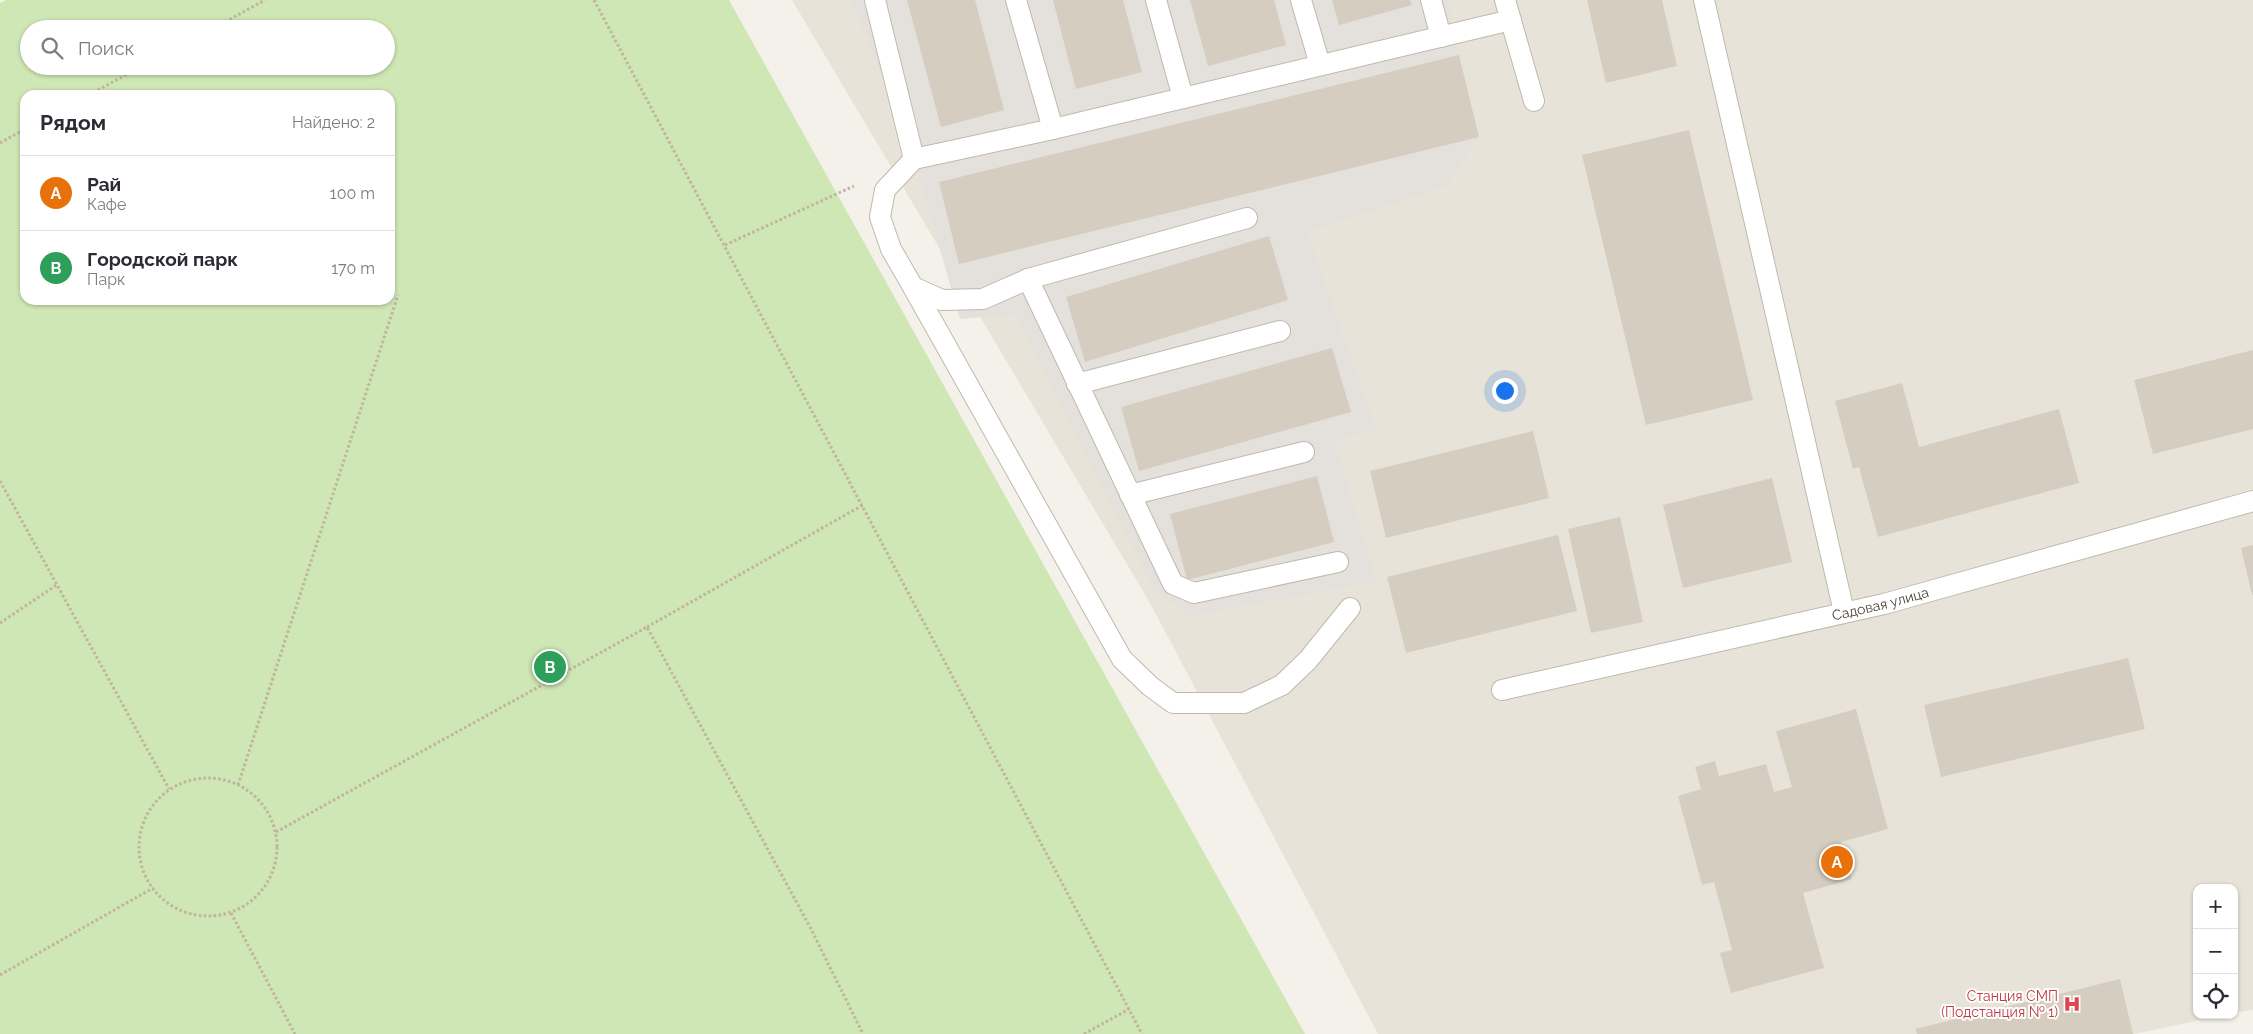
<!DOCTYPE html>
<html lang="ru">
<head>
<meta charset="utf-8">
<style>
  :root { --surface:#fff; --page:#f7f7f7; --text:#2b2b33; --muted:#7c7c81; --line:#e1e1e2; --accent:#111827 }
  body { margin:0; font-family:Raleway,sans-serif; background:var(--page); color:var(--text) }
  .controls { position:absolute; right:15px; bottom:15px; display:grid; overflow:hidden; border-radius:10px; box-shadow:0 1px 4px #0004 }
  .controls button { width:45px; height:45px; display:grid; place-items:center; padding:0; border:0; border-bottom:1px solid var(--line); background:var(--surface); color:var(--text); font:25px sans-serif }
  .you { position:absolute; left:1504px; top:390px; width:18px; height:18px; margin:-12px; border:4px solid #fff; border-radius:50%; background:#1a73e8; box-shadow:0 0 0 8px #1a73e833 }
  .badge { display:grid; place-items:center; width:32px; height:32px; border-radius:50%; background:var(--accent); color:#fff; font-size:16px; font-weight:700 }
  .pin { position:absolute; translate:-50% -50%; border:2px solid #fff; box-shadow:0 1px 5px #0006 }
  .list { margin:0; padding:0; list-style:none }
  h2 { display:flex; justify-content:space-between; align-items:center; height:65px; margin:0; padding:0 20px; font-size:21px }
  h2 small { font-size:16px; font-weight:400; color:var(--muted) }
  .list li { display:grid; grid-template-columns:32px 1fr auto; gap:15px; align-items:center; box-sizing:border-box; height:75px; padding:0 20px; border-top:1px solid var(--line) }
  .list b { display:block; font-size:19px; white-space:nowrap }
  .list p { margin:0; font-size:16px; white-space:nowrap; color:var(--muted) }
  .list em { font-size:16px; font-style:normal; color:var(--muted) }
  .icon { flex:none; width:28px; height:28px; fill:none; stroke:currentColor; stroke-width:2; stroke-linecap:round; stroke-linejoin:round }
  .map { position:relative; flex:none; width:2253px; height:1034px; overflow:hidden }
  .search { position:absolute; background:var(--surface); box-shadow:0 1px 4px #0004; left:20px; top:20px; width:375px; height:55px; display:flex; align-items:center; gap:12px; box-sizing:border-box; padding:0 18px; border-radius:28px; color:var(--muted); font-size:19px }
  .panel { position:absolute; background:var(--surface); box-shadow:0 1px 4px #0004; left:20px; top:90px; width:375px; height:215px; border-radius:15px }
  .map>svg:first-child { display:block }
</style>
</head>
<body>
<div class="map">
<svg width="2253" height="1034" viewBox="0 0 2253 1034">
  <rect width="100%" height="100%" fill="#f4f1ea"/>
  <!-- residential -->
  <polygon fill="#e8e3d8" points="792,0 2253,0 2253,1010 2234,1013 2234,888 2197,888 2197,1015 2225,1015 2134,1034 1378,1034 1150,603"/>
  <!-- industrial -->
  <polygon fill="#e4e0db" points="850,0 1448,0 1459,55 1479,137 1446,186 1307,232 1376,429 1334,440 1376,581 1191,616 1155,590 1015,314 960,319 906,132"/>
  <!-- green -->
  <path fill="#cfe6b5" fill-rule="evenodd" d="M6,0h723l576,1034h-1305v-1031zM29,29h357v37h-357zM25,95h365v205h-365z"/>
  <!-- building -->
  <g fill="#d5cdc0">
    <polygon points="907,0 975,0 1004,110 941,127"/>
    <polygon points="1053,0 1123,0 1142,72 1076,89"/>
    <polygon points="1190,0 1274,0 1286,45 1208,66"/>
    <polygon points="1332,0 1410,0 1412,5 1339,25"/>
    <polygon points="1587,0 1662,0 1677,66 1606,83"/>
    <polygon points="1459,55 1479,137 959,264 939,182"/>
    <polygon points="1689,130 1753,400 1646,425 1582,155"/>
    <polygon points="1269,236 1288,300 1085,362 1066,297"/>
    <polygon points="1332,348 1351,412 1139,471 1121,407"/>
    <polygon points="2253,350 2253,429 2153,454 2134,380"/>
    <polygon points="1902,383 1919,447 2059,409 2079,483 1878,537 1859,467 1853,469 1835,401"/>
    <polygon points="1533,431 1549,498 1386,538 1370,471"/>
    <polygon points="1317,476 1334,542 1187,580 1170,514"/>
    <polygon points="1772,478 1792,562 1683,588 1663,505"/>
    <polygon points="1620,517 1643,622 1591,633 1568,529"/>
    <polygon points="1558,535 1577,611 1406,653 1387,577"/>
    <polygon points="2253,545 2253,595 2252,595 2241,548"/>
    <polygon points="2128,658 2145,729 1941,777 1924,705"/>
    <polygon points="1856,709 1888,829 1841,842 1852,879 1803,893 1824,968 1731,993 1720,953 1732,950 1714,882 1702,885 1678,796 1701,789 1695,767 1715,761 1719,776 1766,764 1774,792 1792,787 1776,731"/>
    <polygon points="2120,979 2133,1034 1917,1034 1915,1029"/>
  </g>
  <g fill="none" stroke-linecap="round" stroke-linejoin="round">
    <!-- lane casing -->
    <g stroke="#bfb9ad" stroke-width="22">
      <g id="lane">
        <polyline points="875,0 914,159"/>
        <polyline points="1016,0 1053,129"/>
        <polyline points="1156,0 1183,98"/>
        <polyline points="1301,0 1320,65"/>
        <polyline points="1431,0 1441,37"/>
        <polyline points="1505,0 1534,101"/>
        <polyline points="1704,0 1844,612"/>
        <polyline points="1247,218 1028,279 983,299 942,300 913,287 891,249 880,217 885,190 914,159 1053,129 1511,20"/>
        <polyline points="1028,279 1173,584 1194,593 1338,562"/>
        <polyline points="913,287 1122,659 1150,686 1173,703 1244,703 1282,685 1308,660 1350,608"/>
        <polyline points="1077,384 1280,331"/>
        <polyline points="1130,495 1304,452"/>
        <path id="s1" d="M1502,690l382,-86 369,-103"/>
      </g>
    </g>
    <!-- path -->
    <g stroke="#c0b49e" stroke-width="3" stroke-dasharray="2.5 2.5" stroke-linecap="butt">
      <polyline points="594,0 1142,1034"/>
      <polyline points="212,29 265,0"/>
      <polyline points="89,95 142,66"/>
      <polyline points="0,143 25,129"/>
      <polyline points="725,245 854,186"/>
      <polyline points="0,481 169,789"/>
      <polyline points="0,623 58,584"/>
      <polyline points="647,627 863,505"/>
      <circle cx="208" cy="847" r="69"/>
      <polyline points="238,785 398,295"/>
      <polyline points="276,832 647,627 810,927 863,1034"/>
      <polyline points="231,913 295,1034"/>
      <polyline points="0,975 153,888"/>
      <polyline points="1084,1034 1129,1009"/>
    </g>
    <!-- lane -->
    <use href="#lane" stroke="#fff" stroke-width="20"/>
  </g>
  <!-- icons -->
  <defs>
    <g id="hospital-bare" transform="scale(1.35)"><path d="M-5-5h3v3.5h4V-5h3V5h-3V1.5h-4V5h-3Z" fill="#e0444e" stroke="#fff" stroke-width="2.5" paint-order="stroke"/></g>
  </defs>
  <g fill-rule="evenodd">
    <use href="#hospital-bare" x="2072" y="1004"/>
  </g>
  <g text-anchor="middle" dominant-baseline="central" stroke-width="4" stroke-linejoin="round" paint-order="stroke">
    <!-- street labels -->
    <g font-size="14" fill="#474238" stroke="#fff">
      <text stroke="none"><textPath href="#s1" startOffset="388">Садовая улица</textPath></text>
    </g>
    <!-- health labels -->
    <g font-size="14" fill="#be3a42" stroke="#fff" text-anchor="end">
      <text x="2058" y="996">Станция СМП<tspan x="2058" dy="16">(Подстанция № 1)</tspan></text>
    </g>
  </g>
</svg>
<div class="controls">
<button>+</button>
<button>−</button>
<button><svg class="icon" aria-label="locate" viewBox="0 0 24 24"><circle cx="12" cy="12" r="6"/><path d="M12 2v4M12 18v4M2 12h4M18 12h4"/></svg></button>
</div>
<div class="you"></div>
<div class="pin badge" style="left:1837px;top:862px;background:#e8710a">A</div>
<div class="pin badge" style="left:550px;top:667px;background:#2e9e5b">B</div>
<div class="search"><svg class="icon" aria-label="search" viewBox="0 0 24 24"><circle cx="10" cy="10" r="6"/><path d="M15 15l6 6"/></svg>Поиск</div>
<section class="panel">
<h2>Рядом<small>Найдено: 2</small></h2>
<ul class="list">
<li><span class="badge" style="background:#e8710a">A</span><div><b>Рай</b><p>Кафе</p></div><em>100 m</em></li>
<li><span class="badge" style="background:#2e9e5b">B</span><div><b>Городской парк</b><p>Парк</p></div><em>170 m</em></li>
</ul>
</section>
</div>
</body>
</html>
